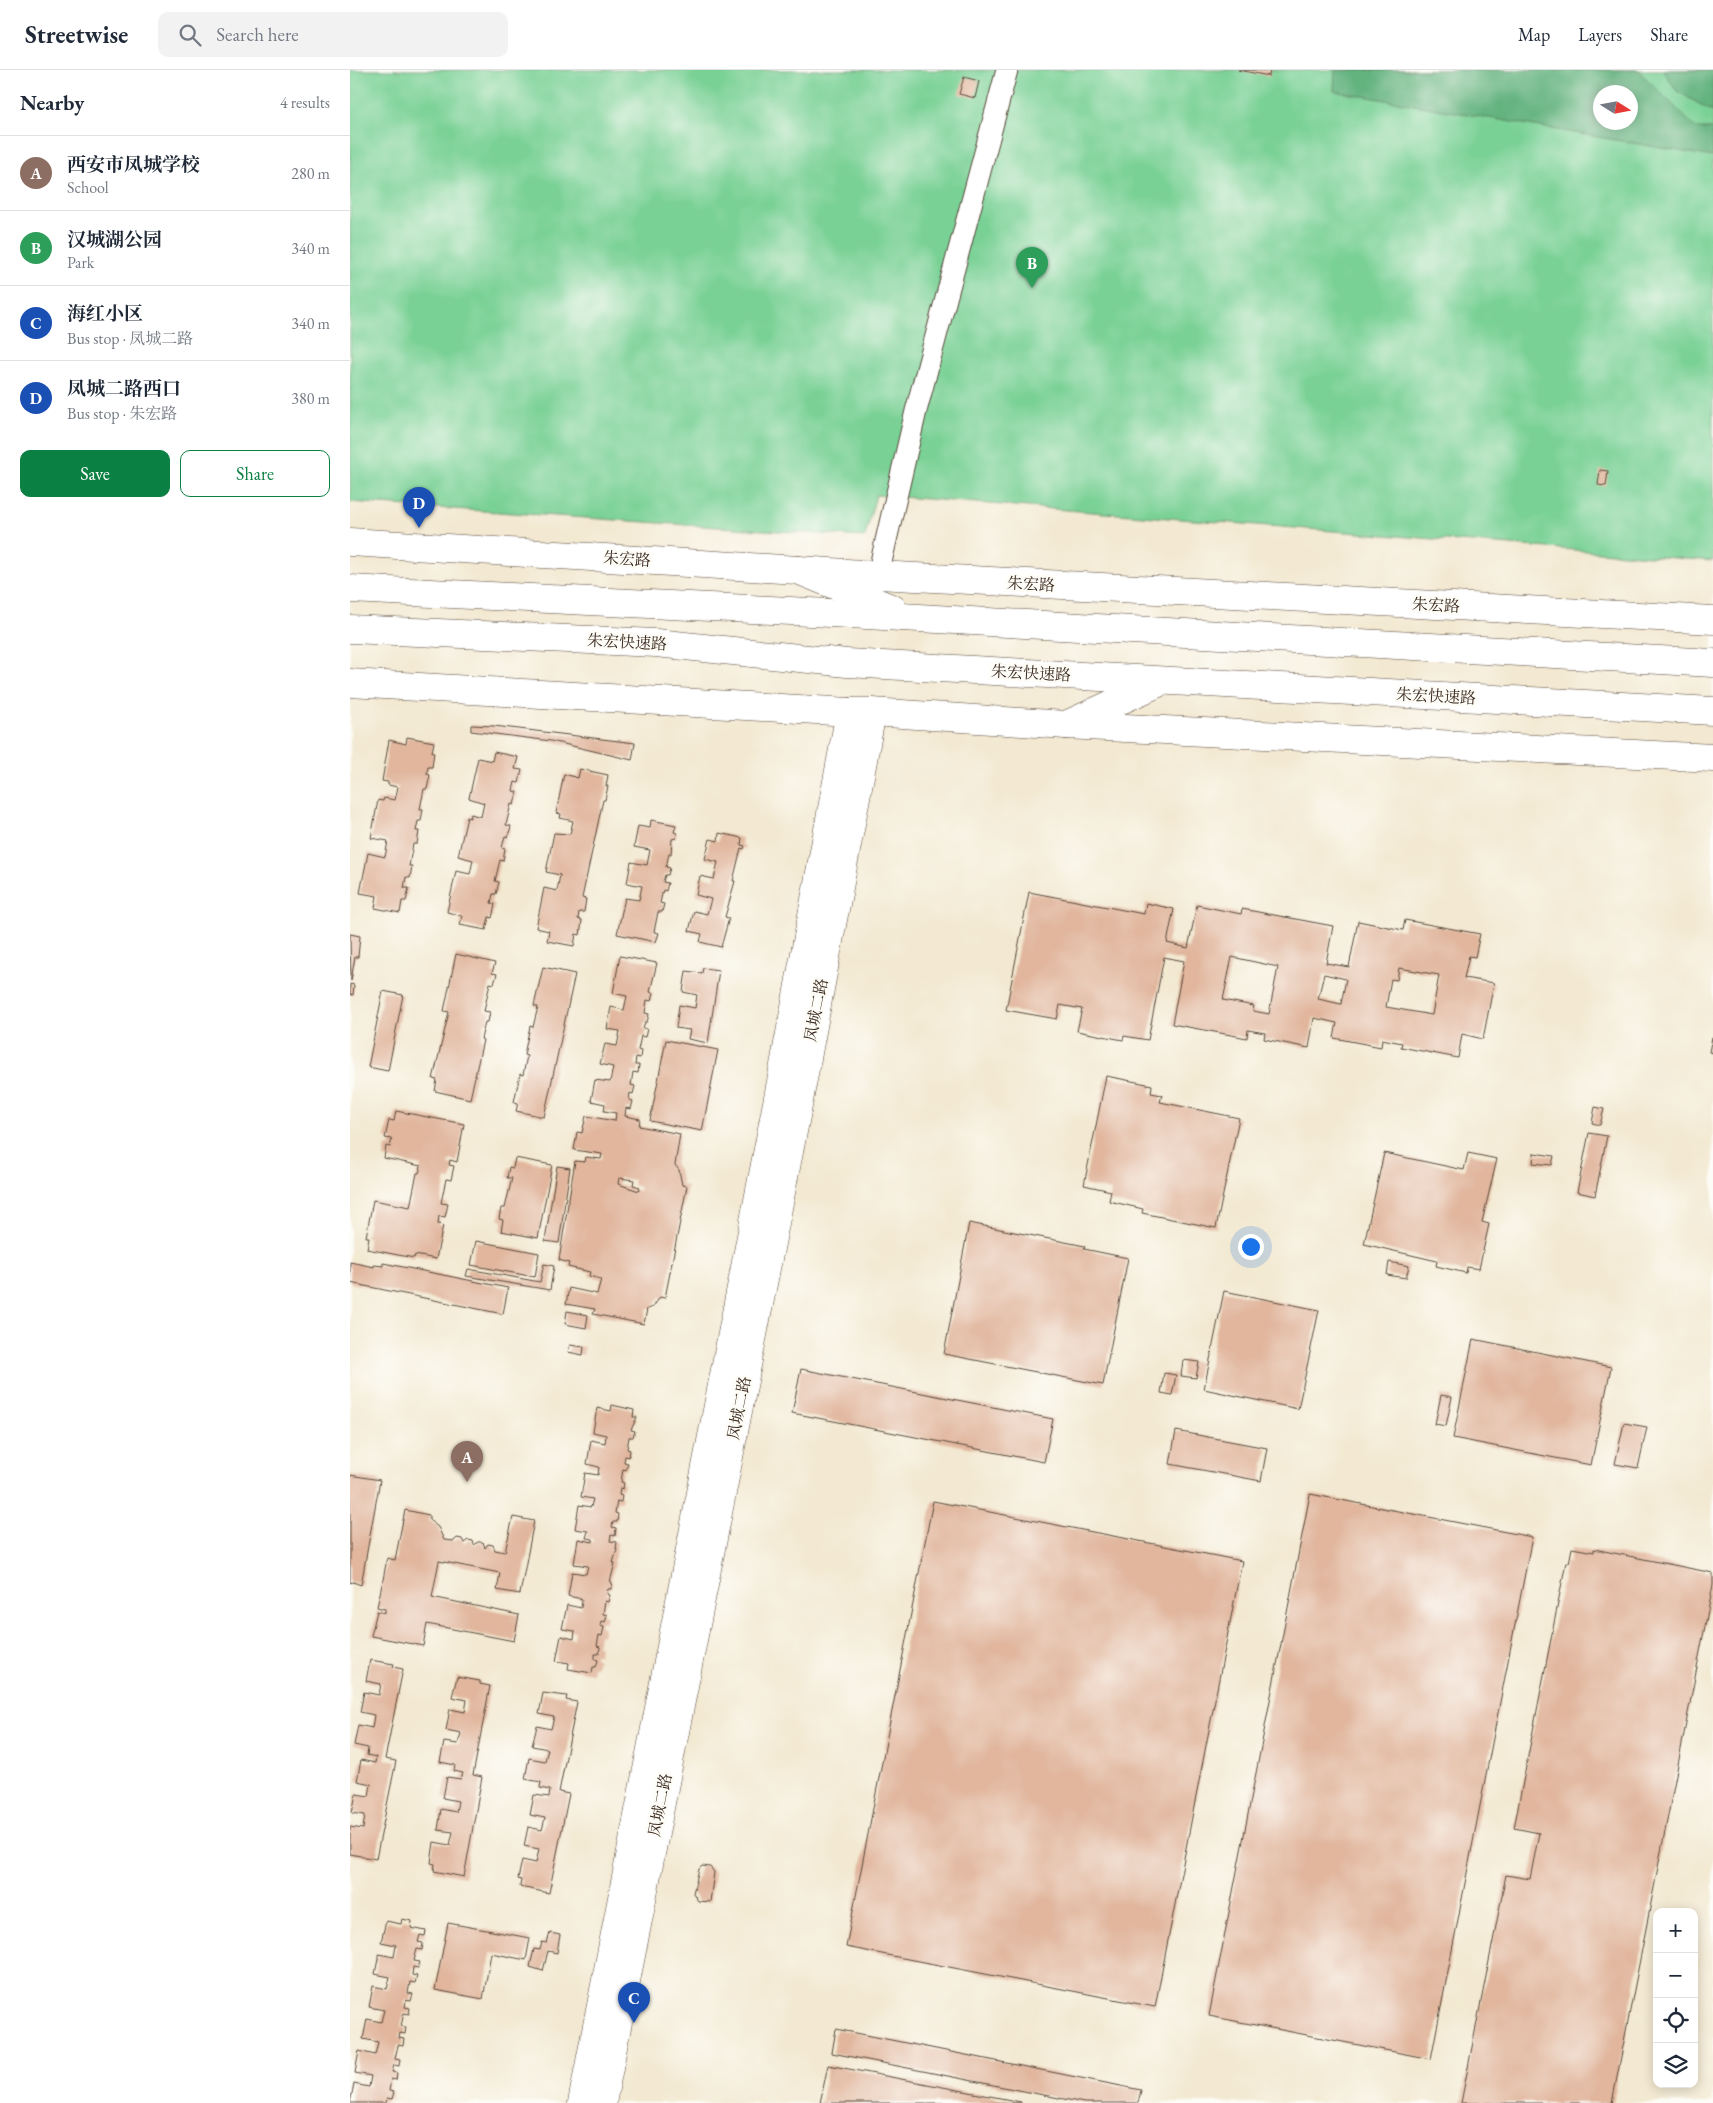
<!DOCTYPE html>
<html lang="en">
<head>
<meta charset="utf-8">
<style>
  :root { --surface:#fff; --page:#f2f2f3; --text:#1f2937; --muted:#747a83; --line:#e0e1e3; --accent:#0b8043 }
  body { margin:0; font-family:"EB Garamond","Noto Serif SC",serif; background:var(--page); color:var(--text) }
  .controls { position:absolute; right:15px; bottom:15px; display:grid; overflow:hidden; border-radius:10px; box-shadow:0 2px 12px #0003 }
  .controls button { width:45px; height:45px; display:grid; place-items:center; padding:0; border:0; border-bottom:1px solid var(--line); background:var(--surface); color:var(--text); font:25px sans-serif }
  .compass { position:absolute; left:1243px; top:15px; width:45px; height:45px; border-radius:50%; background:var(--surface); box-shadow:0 2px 12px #0003; rotate:101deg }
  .you { position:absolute; left:900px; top:1176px; width:18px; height:18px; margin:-12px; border:4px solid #fff; border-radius:50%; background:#1a73e8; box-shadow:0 0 0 8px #1a73e833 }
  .badge { display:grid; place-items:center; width:32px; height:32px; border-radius:50%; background:var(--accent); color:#fff; font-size:16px; font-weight:700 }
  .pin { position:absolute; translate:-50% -41px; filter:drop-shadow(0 1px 2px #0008) }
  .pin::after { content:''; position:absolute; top:26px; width:18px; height:15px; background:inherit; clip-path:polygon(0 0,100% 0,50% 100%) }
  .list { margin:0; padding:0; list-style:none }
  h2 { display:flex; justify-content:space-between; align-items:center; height:65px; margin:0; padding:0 20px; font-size:21px }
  h2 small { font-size:16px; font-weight:400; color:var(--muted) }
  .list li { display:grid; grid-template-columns:32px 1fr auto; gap:15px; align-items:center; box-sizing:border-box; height:75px; padding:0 20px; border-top:1px solid var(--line) }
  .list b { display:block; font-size:19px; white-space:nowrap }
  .list p { margin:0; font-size:16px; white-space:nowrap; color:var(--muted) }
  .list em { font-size:16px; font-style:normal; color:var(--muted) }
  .actions { display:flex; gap:10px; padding:15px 20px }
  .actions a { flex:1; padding:11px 0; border:1px solid var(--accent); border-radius:10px; text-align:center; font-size:18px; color:var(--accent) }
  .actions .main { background:var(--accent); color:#fff }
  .icon { flex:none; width:28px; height:28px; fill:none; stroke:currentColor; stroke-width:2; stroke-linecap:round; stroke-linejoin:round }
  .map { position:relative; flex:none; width:1363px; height:2033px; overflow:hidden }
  header { display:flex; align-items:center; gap:30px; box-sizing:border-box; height:70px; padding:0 25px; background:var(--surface); border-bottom:1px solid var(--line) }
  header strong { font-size:24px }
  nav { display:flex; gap:28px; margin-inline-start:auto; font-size:18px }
  .search { width:350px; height:45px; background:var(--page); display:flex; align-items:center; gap:12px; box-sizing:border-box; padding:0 18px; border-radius:10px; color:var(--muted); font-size:19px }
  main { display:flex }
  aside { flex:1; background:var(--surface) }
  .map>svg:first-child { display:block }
</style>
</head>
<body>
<header>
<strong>Streetwise</strong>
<div class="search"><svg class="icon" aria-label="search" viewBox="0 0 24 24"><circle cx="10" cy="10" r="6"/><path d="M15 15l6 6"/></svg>Search here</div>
<nav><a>Map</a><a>Layers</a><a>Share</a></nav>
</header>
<main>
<aside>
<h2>Nearby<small>4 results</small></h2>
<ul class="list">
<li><span class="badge" style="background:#8d6e63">A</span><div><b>西安市凤城学校</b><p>School</p></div><em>280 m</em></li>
<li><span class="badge" style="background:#2e9e5b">B</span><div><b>汉城湖公园</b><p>Park</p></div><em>340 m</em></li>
<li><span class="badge" style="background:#1a4fb4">C</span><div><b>海红小区</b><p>Bus stop · 凤城二路</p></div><em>340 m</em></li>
<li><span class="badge" style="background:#1a4fb4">D</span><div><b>凤城二路西口</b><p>Bus stop · 朱宏路</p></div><em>380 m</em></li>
</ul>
<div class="actions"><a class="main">Save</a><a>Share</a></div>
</aside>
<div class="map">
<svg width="1363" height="2033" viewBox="0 0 1363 2033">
  <rect width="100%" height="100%" fill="#fdfcf7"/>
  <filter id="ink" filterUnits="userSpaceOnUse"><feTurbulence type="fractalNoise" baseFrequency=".02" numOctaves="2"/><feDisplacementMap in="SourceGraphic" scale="10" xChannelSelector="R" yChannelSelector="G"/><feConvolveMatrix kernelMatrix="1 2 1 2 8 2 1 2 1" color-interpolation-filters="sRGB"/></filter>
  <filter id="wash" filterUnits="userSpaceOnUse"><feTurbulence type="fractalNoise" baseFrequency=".0096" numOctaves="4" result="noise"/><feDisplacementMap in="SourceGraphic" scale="20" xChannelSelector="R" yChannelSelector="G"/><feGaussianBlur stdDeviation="1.12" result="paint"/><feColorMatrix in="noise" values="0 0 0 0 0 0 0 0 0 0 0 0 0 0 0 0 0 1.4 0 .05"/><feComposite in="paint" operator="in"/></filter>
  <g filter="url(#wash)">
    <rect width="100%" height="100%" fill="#f3e9d2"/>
    <!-- green -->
    <path fill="#7ad196" stroke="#5a7e5a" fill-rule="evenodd" d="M0,0h1363v491l-837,-66 -11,42 -515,-35zM1250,22h30v30h-30z"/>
    <!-- forest -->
    <g fill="#63b37f" stroke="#4f6e4e" fill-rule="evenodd">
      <path d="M985,0h303l59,59h16v28l-379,-66zM1250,22h30v30h-30z"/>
      <polygon points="1313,0 1363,0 1363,42 1327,21"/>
    </g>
    <g id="blocks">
      <!-- building -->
      <g fill="#e1b69d" fill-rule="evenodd">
        <polygon points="888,0 920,0 919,6"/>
        <polygon points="614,7 629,11 625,28 609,24"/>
        <polygon points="1250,400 1258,401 1256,416 1248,415"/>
        <polygon points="121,655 144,656 285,673 282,690 201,671 121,661"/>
        <polygon points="57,667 84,672 82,682 84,682 82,697 78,697 77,704 80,705 77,719 74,719 70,739 73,739 71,751 68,751 66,761 69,761 67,774 63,774 59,796 62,796 60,808 56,807 54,818 59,818 56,831 52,831 50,843 25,838 27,826 10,823 18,783 35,787 38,771 21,768 28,730 33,731 34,728 45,730 48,717 38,715 38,712 32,711 39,670 56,674"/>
        <polygon points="144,682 168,687 165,699 172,700 169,713 165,712 163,721 167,722 164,735 161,734 156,755 161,756 158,767 155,766 152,778 155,779 153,791 150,790 145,811 149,812 146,824 143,824 141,833 145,834 142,848 139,847 136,860 110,855 112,846 97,842 106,801 120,804 123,790 108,786 117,747 120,748 121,744 131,747 134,733 119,728 128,688 142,691"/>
        <polygon points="230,699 258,705 256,716 258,716 255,730 253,730 232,828 236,829 234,842 229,842 228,849 232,850 230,865 226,864 224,876 197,871 199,861 186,858 194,818 207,821 210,805 196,802 204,763 220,764 223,751 210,748 211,744 206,743 214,704 228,708"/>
        <polygon points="301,750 326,755 324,762 327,763 326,768 322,769 321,784 319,784 316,797 320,798 318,805 315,805 313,812 318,813 316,821 313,820 310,833 314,834 312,842 308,842 304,862 309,863 306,872 267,864 275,828 289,830 292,816 277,813 281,792 297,795 300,780 284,777 288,756 300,758"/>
        <polygon points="369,763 392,768 391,775 395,776 394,779 391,778 383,811 385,811 375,847 379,848 371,877 350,872 352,864 339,861 344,841 357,844 361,829 346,825 350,806 364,809 368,792 355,789 360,769 368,771"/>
        <path d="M679,822l115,22 2,-11 28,6 -7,34 21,5 9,-43 44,9 1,-5 91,17 -7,37 23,4 9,-46 45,9 2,-10 75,14 -5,23 -6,-1 -5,22 30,5 -11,56 -21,-5 -4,24 -57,-11 1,-4 -20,-4 -1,8 -47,-9 3,-15 -23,-5 -5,30 -45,-9 1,-6 -17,-3 -1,8 -75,-14 12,-63 -20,-4 -16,83 -24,-4 -1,4 -46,-9 5,-22 -22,-4 -3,14 -51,-9zM882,887l46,10 -9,47 -16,-3 1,-5 -31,-6zM1049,898l40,7 -7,40 -46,-8 5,-28 6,1zM974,904l22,5 -5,25 -23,-5z"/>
        <polygon points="0,864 10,866 8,887 5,887 1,911"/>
        <polygon points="106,884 145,893 142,903 147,904 144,914 140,913 134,941 140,942 138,952 135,952 131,969 133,970 120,1029 85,1021 87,1010 83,1009 99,942 94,941"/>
        <path d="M270,886l37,7 -7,29 3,1 -2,8 -4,-1 -2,13 4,1 -2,8h-2l-2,6 4,1 -2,8 -4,-1 -3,14 3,1 -1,7 -4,-1 -1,8h4l-1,8 -5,-1 -2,13 4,1 -2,8 -3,-1 -1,7 4,1 -2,8 -5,-1 -1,8 15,3 -1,7 41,8 -5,31 4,5 3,15 5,1 -22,112 -5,-1 -7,10 -6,2 -3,15 -51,-10 2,-5 -29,-5 3,-16 28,6 4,-15 -12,-3 1,-4 -22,-5 1,-4 -10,-3 16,-99 10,1 1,-5 15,2 1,-5 -28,-4 3,-18 5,1 4,-17 29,5 1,-8 -12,-2 1,-7 -14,-3 4,-21 15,2 3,-15 -13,-3 5,-20 12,2 3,-15 -13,-2 4,-22 13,3 3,-14 -14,-3zM269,1108l15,2 -1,5 7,2 -1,4 -21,-7z"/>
        <polygon points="193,897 225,904 194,1047 166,1041 168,1033 164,1032 170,1004 173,1005 177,986 174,985 180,956 183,957 188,937 184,936"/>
        <polygon points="353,898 369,900 358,973 338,969 340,960 326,958 329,935 345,938 347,925 333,922 336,901 352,903"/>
        <polygon points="0,914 4,915 3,925 0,924"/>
        <polygon points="33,921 53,925 38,1001 18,997"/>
        <polygon points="1362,967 1363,967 1363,983 1359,982"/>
        <polygon points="316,970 368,980 352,1061 300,1051"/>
        <polygon points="756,1006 802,1015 801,1023 812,1025 810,1032 889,1048 866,1158 792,1143 793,1139 759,1131 761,1121 734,1115"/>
        <polygon points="1245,1037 1254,1039 1250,1055 1242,1053"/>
        <polygon points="46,1041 114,1054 107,1092 100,1090 99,1095 104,1096 101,1110 96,1109 91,1133 98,1134 95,1147 89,1146 88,1154 93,1155 86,1189 65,1185 64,1188 17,1179 19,1167 16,1167 23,1130 60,1137 67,1103 69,1103 71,1096 34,1088 36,1076 40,1077 42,1069 35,1068 39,1050 44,1051"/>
        <polygon points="1239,1063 1257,1066 1245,1126 1227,1122"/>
        <polygon points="1034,1083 1114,1100 1118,1083 1147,1089 1132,1152 1139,1154 1129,1199 1117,1197 1116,1203 1086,1196 1087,1191 1014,1174"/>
        <polygon points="1184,1083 1204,1086 1202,1095 1183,1093"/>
        <polygon points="165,1088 202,1095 188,1168 151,1161 153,1150 149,1149 151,1138 155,1138 162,1108 157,1108 159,1097 163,1098"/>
        <polygon points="207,1096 220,1098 209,1173 195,1171"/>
        <polygon points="619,1153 735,1176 734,1179 778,1188 753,1315 594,1284"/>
        <polygon points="126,1171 189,1183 185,1207 121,1195"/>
        <polygon points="0,1192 24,1197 24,1195 33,1196 33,1193 158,1218 153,1244 0,1213"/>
        <polygon points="1039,1192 1059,1196 1056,1208 1037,1205"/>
        <polygon points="194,1194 204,1196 200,1220 116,1206 118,1199 190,1212"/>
        <polygon points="874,1221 969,1240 948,1339 854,1319"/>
        <polygon points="217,1241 238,1245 236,1258 215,1254"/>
        <polygon points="1123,1269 1261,1297 1241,1395 1103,1368"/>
        <polygon points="220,1275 234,1277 233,1285 218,1282"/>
        <polygon points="833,1290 849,1292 846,1308 831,1306"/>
        <polygon points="451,1299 703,1349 694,1392 442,1343"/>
        <polygon points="814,1303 826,1305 822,1325 811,1323"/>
        <polygon points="1091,1325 1102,1327 1096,1356 1085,1354"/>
        <polygon points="262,1335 284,1340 283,1347 287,1347 281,1360 285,1361 283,1367 279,1367 277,1379 280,1380 279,1387 275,1386 274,1392 278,1393 276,1400 273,1399 271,1412 274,1413 273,1419 270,1418 269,1425 272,1426 271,1432 267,1431 265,1443 268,1444 267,1452 263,1452 262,1457 266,1458 265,1466 261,1465 260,1471 267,1472 266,1479 267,1479 263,1493 265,1493 260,1512 262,1512 261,1519 258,1519 257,1524 260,1525 258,1532 255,1531 253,1544 257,1545 255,1552 251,1551 250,1556 254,1557 252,1566 249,1565 247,1576 250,1577 249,1584 245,1584 245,1589 248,1590 246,1597 243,1597 242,1603 218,1599 219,1593 206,1591 211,1566 224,1569 225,1561 212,1559 217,1535 231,1538 232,1529 218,1526 222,1502 236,1504 238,1496 224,1494 228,1469 243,1472 243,1469 236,1468 238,1461 225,1459 229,1435 241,1437 243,1429 231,1427 235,1403 248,1405 249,1397 237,1394 241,1370 255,1373 256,1365 243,1362 247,1338 261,1341"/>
        <polygon points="1274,1353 1297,1357 1288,1398 1265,1394"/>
        <polygon points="826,1361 917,1378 911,1411 820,1394"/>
        <polygon points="0,1405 30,1410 11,1515 3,1512 0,1513"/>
        <polygon points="960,1424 1182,1467 1081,1989 859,1946"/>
        <polygon points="583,1431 892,1491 805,1937 496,1877"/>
        <polygon points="55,1440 79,1445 79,1450 88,1457 94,1470 104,1471 107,1468 112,1469 114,1473 118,1470 123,1471 124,1475 128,1472 133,1472 135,1478 138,1474 143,1475 145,1480 155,1482 163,1447 184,1451 170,1524 147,1520 150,1503 89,1491 82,1527 169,1545 164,1571 77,1554 73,1576 21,1566 27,1541 35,1543 35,1539 27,1537 33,1510 37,1488 45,1490"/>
        <polygon points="1222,1478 1244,1482 1244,1479 1363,1503 1363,1515 1262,2033 1111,2033 1156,1805 1180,1809 1189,1763 1164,1758 1216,1492 1219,1493"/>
        <polygon points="20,1590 44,1594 43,1597 53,1599 35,1689 46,1691 26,1789 0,1784 0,1757 13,1759 15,1745 2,1743 6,1724 19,1726 21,1714 7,1711 11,1690 25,1693 26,1687 17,1685 18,1678 4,1675 8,1655 22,1658 24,1645 10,1642 14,1622 29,1625 31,1614 16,1611"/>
        <polygon points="107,1607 130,1611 130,1614 140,1616 123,1705 132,1707 114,1807 84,1801 85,1794 81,1793 84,1772 100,1775 103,1762 88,1760 91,1739 106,1742 108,1731 93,1728 97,1707 111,1709 113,1703 104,1701 105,1695 90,1692 94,1672 108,1674 111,1663 96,1660 100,1639 115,1642 117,1630 102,1627"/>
        <polygon points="193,1623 217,1626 216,1630 227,1632 209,1722 219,1724 199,1823 170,1817 171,1810 168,1809 172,1790 186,1793 189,1779 174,1776 178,1757 192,1760 195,1748 180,1745 184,1725 199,1727 200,1720 190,1718 191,1712 175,1709 179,1688 195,1691 198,1679 182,1676 187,1656 201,1659 204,1647 189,1644"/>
        <polygon points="352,1796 360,1797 364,1802 360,1832 348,1831 343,1823 349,1799"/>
        <polygon points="52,1849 62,1851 61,1858 76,1861 75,1866 70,1865 68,1872 73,1873 72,1880 67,1879 64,1891 70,1892 68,1898 63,1897 62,1905 67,1906 65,1913 60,1912 58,1923 63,1924 61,1931 56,1930 55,1937 60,1938 59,1944 54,1943 51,1956 56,1957 55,1964 50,1963 49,1968 54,1969 53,1976 48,1975 45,1989 50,1990 49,1996 44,1995 42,2002 47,2003 46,2010 41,2009 39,2021 44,2022 42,2029 37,2028 36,2033 0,2033 4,2014 19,2017 21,2006 5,2003 9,1981 25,1985 28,1972 13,1969 17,1949 31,1952 34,1940 19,1937 23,1916 37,1919 40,1907 25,1904 29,1884 44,1887 46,1875 31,1872 36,1851 51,1854"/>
        <polygon points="98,1853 180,1868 176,1890 141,1883 133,1929 85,1920"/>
        <polygon points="200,1863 210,1865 207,1883 198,1881 193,1901 180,1897 184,1879 190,1880 192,1872 197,1873"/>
        <polygon points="486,1959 791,2020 788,2033 734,2033 482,1983"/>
        <polygon points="478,1995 671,2032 671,2033 470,2033"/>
      </g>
    </g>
  </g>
  <g filter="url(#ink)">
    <use href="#blocks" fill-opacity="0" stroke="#574739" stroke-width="1"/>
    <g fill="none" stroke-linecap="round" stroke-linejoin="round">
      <!-- street casing -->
      <g stroke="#574739" stroke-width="23">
        <polyline id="street" points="528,505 566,341 657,0"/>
      </g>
      <!-- secondary casing -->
      <g stroke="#574739" stroke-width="29">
        <g id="secondary">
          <polyline points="0,472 528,505 1363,550"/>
          <polyline points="0,613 500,642 522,642 716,655 1363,688"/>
          <polyline points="232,2033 427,1033 500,642"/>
          <polyline points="252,2033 448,1036 522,642"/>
        </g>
      </g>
      <!-- highway casing -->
      <g stroke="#574739" stroke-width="29">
        <g id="highway">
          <polyline points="448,500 543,539"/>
          <polyline points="0,519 499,544 1363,593"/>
          <polyline points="0,559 306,573 497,593 1363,641"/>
          <polyline points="716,655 808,613"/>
        </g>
      </g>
      <!-- street -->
      <use href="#street" stroke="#fff" stroke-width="21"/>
      <!-- secondary -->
      <use href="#secondary" stroke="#fff" stroke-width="28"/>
      <!-- highway -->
      <use href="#highway" stroke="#fff" stroke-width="28"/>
    </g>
  </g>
  <g text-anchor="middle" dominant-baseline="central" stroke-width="5" stroke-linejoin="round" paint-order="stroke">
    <!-- street labels -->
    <g font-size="16" fill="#3b2a1e" stroke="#fdfcf7">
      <text transform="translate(277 489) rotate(4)">朱宏路</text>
      <text transform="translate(681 514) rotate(3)">朱宏路</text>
      <text transform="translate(1086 535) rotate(3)">朱宏路</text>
      <text transform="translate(277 572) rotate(3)">朱宏快速路</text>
      <text transform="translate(681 603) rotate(3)">朱宏快速路</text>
      <text transform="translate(1086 626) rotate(3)">朱宏快速路</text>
      <text transform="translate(466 940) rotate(-79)">凤城二路</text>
      <text transform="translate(389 1338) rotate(-79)">凤城二路</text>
      <text transform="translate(310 1735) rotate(-79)">凤城二路</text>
    </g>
  </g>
</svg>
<div class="controls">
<button>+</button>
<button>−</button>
<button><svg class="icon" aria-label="locate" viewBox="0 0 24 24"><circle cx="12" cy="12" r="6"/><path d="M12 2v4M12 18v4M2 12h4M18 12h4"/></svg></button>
<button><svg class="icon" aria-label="layers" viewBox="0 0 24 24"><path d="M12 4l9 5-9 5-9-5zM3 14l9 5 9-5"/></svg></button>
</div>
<svg class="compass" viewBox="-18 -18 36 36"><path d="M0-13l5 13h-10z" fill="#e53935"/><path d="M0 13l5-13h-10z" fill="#747a83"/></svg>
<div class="you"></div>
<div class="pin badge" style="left:117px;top:1412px;background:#8d6e63">A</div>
<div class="pin badge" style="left:682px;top:218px;background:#2e9e5b">B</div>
<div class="pin badge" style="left:284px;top:1953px;background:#1a4fb4">C</div>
<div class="pin badge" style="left:69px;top:458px;background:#1a4fb4">D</div>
</div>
</main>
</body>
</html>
